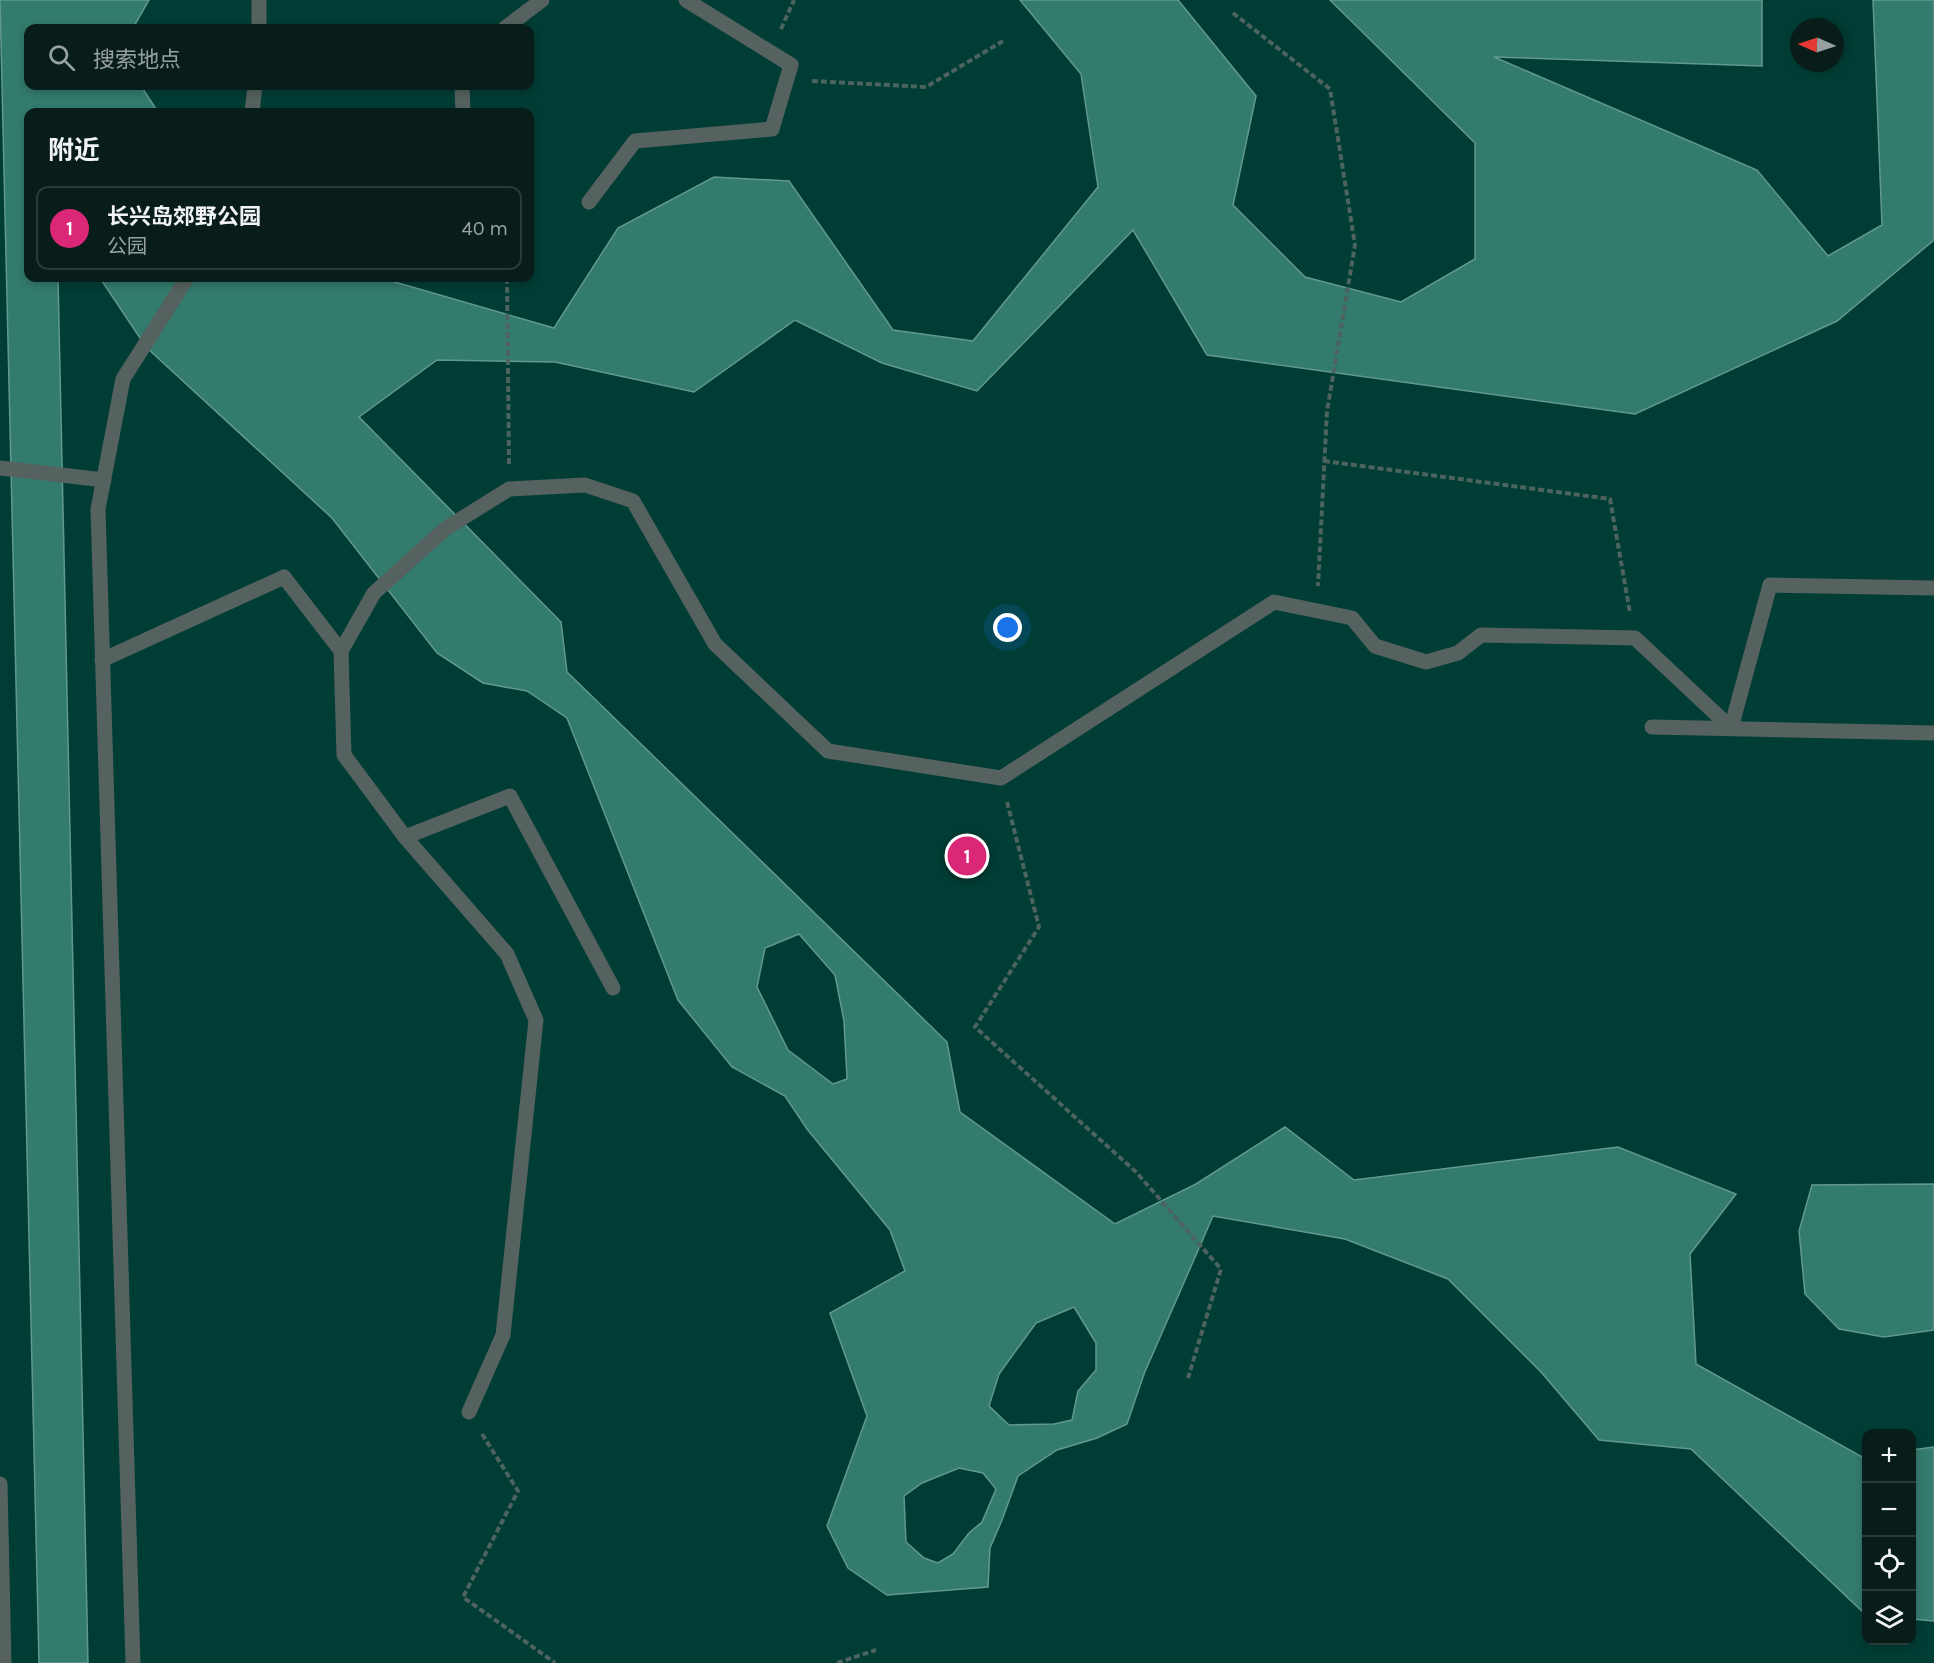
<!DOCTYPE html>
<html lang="zh">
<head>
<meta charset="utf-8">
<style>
  :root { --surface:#081c19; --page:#112522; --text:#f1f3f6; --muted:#98a1a2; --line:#293a38; --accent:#db2777 }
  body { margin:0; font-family:Karla,"Noto Sans SC",sans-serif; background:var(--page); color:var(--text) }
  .controls { position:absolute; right:18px; bottom:18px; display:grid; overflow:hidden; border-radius:12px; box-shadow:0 3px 9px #0003 }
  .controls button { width:54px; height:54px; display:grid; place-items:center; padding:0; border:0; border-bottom:2px solid var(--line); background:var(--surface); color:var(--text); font:30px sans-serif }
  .compass { position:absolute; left:1790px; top:18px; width:54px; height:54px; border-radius:50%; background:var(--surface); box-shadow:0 3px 9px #0003; rotate:273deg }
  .you { position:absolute; left:1008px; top:628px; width:21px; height:21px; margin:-15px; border:4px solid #fff; border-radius:50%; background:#1a73e8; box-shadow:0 0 0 9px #1a73e833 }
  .badge { display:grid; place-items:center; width:39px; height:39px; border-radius:50%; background:var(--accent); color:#fff; font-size:20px; font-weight:700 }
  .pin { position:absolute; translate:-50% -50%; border:3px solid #fff; box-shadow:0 2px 6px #0006 }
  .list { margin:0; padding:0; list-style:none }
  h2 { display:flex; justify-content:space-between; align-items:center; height:78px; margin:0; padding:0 24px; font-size:26px }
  h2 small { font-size:20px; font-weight:400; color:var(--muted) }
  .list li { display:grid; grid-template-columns:39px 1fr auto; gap:18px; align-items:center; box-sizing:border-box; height:84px; margin:0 12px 12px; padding:0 12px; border:2px solid var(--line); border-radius:12px }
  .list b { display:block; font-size:22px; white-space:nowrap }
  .list p { margin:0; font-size:20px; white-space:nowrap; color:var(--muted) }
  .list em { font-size:20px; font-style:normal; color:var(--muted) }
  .icon { flex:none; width:33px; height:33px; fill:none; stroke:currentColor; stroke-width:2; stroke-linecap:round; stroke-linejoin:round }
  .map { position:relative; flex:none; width:1934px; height:1663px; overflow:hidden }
  .search { position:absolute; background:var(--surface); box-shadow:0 3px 9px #0003; left:24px; top:24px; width:510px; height:66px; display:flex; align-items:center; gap:15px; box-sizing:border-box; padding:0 21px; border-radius:12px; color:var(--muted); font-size:22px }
  .panel { position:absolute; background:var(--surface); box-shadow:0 3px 9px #0003; left:24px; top:108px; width:510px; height:174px; border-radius:12px }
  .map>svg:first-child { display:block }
</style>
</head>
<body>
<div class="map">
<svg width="1934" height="1663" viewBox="0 0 1934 1663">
  <rect width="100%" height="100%" fill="#0b2621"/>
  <!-- green -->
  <path fill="#003d34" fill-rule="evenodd" d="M0,0h1934v1663h-1934zM1799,27h36v36h-36zM28,28h502v58h-502zM28,112h502v166h-502zM1866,1434h46v206h-46z"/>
  <!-- water -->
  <g fill="#337b6d" stroke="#62998e" stroke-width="1.5" fill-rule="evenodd">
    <polygon points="0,0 149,0 133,28 28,28 28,86 141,86 158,112 28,112 28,278 58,278 88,1663 39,1663"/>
    <path d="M1020,0h158l78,96 -23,109 72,72 96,25 74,-43v-116l-145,-143h432v66l-268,-9 263,113 71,86 54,-31 -9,-225h61v240l-97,81 -202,93 -428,-59 -74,-125 -156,161 -95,-28 -87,-43 -101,72 -139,-30 -118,-2 -78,57 202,205 6,50 380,370 13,70 155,112 81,-40 89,-57 69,53 264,-33 118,47 -46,60 6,110 166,93 4,-1v159l-175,-166 -92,-9 -58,-68 -93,-93 -103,-40 -132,-23 -69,158 -17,50 -30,14 -40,12 -39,26 -16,44 -12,28 -2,39 -101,8 -39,-27 -21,-42 40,-110 -37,-103 75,-42 -15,-41 -83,-101 -22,-33 -53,-29 -54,-67 -111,-282 -40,-27 -44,-8 -46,-30 -105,-135 -186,-171 -46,-69h281l173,50 64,-100 96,-51 75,4 104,149 80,11 125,-154 -17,-113zM799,934l36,41 9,46 3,58 -14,5 -45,-34 -31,-63 8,-39zM1074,1307l22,36v27l-18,21 -6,29 -18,4 -45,1 -20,-19 10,-32 37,-51zM959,1468l24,5 13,16 -14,33 -13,11 -16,21 -15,9 -14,-5 -18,-16 -2,-46 18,-13z"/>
    <polygon points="1934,1184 1934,1330 1884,1337 1839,1329 1805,1294 1799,1231 1812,1185"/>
    <polygon points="1934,1447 1934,1621 1912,1619 1912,1450"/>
  </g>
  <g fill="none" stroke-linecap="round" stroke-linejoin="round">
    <!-- path -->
    <g stroke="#4c635e" stroke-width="4" stroke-dasharray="6 3" stroke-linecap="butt">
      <polyline points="1233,13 1330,89 1355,245 1327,411 1318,586"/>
      <polyline points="781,29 794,0"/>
      <polyline points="812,81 926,87 1003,41"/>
      <polyline points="507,278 509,464"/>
      <polyline points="1324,461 1610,499 1630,613"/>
      <polyline points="1007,802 1039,927 975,1027 1136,1172 1221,1269 1188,1378"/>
      <polyline points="482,1434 518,1491 463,1597 555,1663"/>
      <polyline points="837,1663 876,1650"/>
    </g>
    <!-- lane -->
    <g stroke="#56625f" stroke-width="15">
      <polyline points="259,0 259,28"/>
      <polyline points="505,28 542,0"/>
      <polyline points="462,86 463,112"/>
      <polyline points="252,112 255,86"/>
      <polyline points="589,202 635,141 772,129 791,65 686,0"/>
      <polyline points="0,468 104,480"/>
      <polyline points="102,660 284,577 341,651"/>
      <polyline points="405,837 510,796 613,988"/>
      <polyline points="469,1412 503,1335 536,1020 507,954 405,837 344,755 341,651 374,593 445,529 509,489 585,485 633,501 715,644 828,751 1001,778 1274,602 1352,618 1375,646 1426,662 1458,653 1481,635 1635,638 1731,728 1770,585 1934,588"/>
      <polyline points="133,1663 98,509 123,379 187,278"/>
    </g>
    <!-- street -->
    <g stroke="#56625f" stroke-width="15">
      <polyline points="1652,727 1934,733"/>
      <polyline points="0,1484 4,1663"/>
    </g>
  </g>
</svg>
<div class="controls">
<button>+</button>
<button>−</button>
<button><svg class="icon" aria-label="locate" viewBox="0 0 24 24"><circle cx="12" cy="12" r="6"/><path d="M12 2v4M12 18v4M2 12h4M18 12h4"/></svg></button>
<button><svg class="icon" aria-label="layers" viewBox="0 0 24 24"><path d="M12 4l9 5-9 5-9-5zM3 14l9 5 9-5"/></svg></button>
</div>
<svg class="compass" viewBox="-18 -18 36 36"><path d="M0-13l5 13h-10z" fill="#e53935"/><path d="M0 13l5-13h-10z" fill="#98a1a2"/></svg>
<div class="you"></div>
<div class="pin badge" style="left:967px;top:856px">1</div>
<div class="search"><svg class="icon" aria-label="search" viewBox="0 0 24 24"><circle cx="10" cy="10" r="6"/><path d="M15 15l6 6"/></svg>搜索地点</div>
<section class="panel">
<h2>附近<small></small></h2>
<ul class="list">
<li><span class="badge">1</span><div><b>长兴岛郊野公园</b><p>公园</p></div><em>40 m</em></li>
</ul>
</section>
</div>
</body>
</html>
